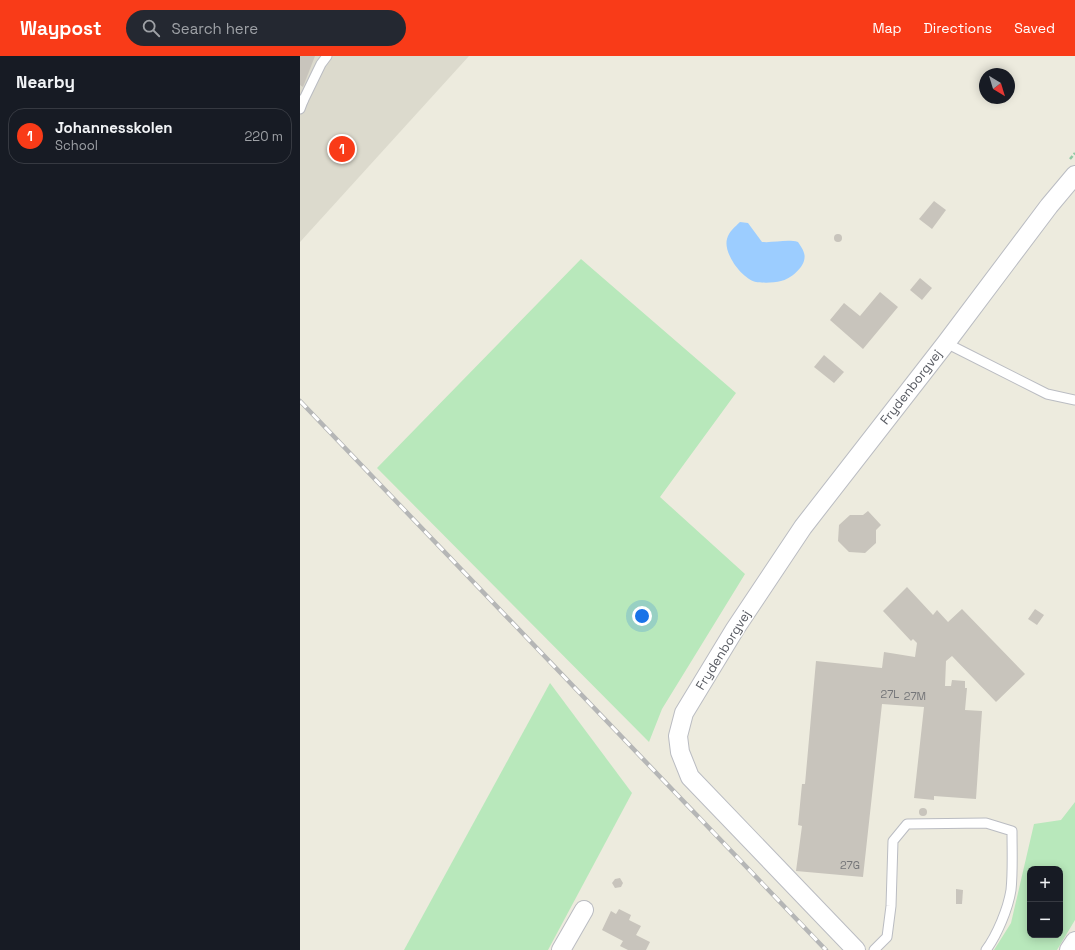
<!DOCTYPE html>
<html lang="en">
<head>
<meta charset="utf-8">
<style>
  :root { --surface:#171b24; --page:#242831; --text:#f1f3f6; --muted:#9ea1a6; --line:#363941; --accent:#f93b18 }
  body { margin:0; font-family:"Space Grotesk",sans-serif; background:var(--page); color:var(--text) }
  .controls { position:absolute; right:12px; bottom:12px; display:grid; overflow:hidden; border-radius:8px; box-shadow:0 2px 10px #0003 }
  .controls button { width:36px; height:36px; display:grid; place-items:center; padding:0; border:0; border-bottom:1px solid var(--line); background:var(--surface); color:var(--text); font:20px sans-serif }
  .compass { position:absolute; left:679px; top:12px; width:36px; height:36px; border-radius:50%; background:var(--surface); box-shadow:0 2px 10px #0003; rotate:142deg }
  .you { position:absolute; left:342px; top:560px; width:14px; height:14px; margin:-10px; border:3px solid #fff; border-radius:50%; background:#1a73e8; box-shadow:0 0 0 6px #1a73e833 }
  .badge { display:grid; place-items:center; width:26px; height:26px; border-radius:50%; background:var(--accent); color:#fff; font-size:13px; font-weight:700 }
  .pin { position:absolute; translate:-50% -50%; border:2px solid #fff; box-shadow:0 1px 4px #0006 }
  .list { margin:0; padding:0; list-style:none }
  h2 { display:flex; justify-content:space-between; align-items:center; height:52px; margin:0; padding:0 16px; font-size:17px }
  h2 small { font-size:13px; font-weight:400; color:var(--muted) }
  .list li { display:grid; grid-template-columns:26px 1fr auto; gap:12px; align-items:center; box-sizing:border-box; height:56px; margin:0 8px 8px; padding:0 8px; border:1px solid var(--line); border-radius:16px }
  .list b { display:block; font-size:15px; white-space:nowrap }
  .list p { margin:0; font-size:13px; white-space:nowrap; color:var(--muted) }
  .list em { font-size:13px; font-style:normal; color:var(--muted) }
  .icon { flex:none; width:22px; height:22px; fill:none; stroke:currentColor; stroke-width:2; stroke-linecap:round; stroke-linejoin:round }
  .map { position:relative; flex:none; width:775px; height:894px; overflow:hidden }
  header { display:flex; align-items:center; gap:24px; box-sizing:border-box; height:56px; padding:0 20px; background:var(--accent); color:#fff }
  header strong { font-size:19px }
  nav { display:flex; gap:22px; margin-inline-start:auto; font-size:14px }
  .search { width:280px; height:36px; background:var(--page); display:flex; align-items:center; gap:10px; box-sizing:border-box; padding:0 14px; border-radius:22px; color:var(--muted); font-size:15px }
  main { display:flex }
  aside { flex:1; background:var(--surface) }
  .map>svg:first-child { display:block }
</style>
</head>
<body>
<header>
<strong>Waypost</strong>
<div class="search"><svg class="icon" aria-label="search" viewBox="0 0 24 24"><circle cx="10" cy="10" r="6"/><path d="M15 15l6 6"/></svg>Search here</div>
<nav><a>Map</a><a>Directions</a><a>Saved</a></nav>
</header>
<main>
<aside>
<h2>Nearby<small></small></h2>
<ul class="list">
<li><span class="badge">1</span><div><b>Johannesskolen</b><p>School</p></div><em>220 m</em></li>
</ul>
</aside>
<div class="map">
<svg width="775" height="894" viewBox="0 0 775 894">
  <rect width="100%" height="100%" fill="#edebde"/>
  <!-- education -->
  <polygon fill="#dcdacd" points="0,0 169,0 0,186"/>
  <!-- green -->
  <g fill="#b8e8bb" fill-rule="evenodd">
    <polygon points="281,203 436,337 360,441 445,518 362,653 349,686 77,412"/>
    <polygon points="250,627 332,737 248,894 104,894"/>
    <path d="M775,746v118l-18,30h-63l17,-27 23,-99 27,-4zM730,813h30v66h-30z"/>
  </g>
  <!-- water -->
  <path fill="#9ccdff" d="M440,166l8,1 14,19c12,1 25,-3 36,0 2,3 5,7 6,11 4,12 -13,26 -23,28 -7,2 -19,2 -25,1 -14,-3 -33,-29 -29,-43 2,-8 8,-12 13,-17z"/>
  <!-- building -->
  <g fill="#c8c4bc">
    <polygon points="0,0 15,0 3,31 0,29"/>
    <polygon points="634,145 646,154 632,173 619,163"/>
    <circle cx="538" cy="182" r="4"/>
    <polygon points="620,222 632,232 622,244 610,234"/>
    <polygon points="580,236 598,251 563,293 530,264 544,247 560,260"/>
    <polygon points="524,299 544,316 534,327 514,311"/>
    <polygon points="568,455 581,469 576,474 576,487 565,497 549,496 538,485 539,469 550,459 563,459"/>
    <polygon points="607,531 633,559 637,554 648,566 662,553 725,618 696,646 652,600 646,605 645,630 651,630 652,624 665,625 665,632 667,632 665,654 682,655 676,743 634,740 634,744 614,742 624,651 582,648 563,821 496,815 502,770 498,769 502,728 505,728 516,605 582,612 584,596 615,601 617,587 613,583 611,585 583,555"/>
    <polygon points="735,553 744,559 737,569 728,563"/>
    <circle cx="623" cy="756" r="4"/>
    <polygon points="320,822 323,827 321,831 315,832 312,827 315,823"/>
    <polygon points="656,833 663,834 662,848 656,848"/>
    <polygon points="319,853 331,859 329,864 341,870 336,879 350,886 346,894 328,894 320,890 323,885 302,874 311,855 316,858"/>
  </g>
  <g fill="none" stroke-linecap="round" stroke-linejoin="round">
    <!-- service casing -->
    <g stroke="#babcc2" stroke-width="11">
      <g id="service">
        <polyline points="0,44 3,45 0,53"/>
        <polyline points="3,45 21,8 27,0"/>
        <polyline points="646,287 747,338 775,344"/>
        <path d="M574,894l13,-13 4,-31 2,-65 14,-17 79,-1 26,8c0,20 1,40 -1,59 -3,19 -14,45 -25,60"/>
      </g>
    </g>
    <!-- minor casing -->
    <g stroke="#babcc2" stroke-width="20">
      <g id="minor">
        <polyline points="261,894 284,854"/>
        <polyline points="556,894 390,721 380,696 378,680 384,657 435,573 503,471 646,287 749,150 775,119"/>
        <polyline points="769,894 775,885"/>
      </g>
    </g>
    <!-- path -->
    <polyline stroke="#91c9a5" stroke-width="2.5" stroke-dasharray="4 2" stroke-linecap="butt" points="770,103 775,97"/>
    <!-- service -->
    <use href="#service" stroke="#fff" stroke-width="9"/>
    <!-- minor -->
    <use href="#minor" stroke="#fff" stroke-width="18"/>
    <!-- rail casing -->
    <g stroke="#b5b6b6" stroke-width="4.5">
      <polyline id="rail" points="0,345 526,894"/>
    </g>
    <!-- rail -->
    <use href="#rail" stroke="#fff" stroke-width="3" stroke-dasharray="9" stroke-linecap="butt"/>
  </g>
  <g text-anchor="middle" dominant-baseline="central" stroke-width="3" stroke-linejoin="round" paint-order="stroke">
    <!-- number labels -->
    <g font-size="11" fill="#747578">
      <text x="590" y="638">27L</text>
      <text x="615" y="640">27M</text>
      <text x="550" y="809">27G</text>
    </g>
    <!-- street labels -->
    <g font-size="13" fill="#585b62" stroke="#fff">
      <text transform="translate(611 331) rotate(-52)">Frydenborgvej</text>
      <text transform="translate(423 594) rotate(-58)">Frydenborgvej</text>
    </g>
  </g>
</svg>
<div class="controls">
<button>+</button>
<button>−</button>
</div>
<svg class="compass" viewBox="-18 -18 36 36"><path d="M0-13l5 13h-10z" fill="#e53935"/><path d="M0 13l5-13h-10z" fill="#9ea1a6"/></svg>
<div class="you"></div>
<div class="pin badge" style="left:42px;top:93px">1</div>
</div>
</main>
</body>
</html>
